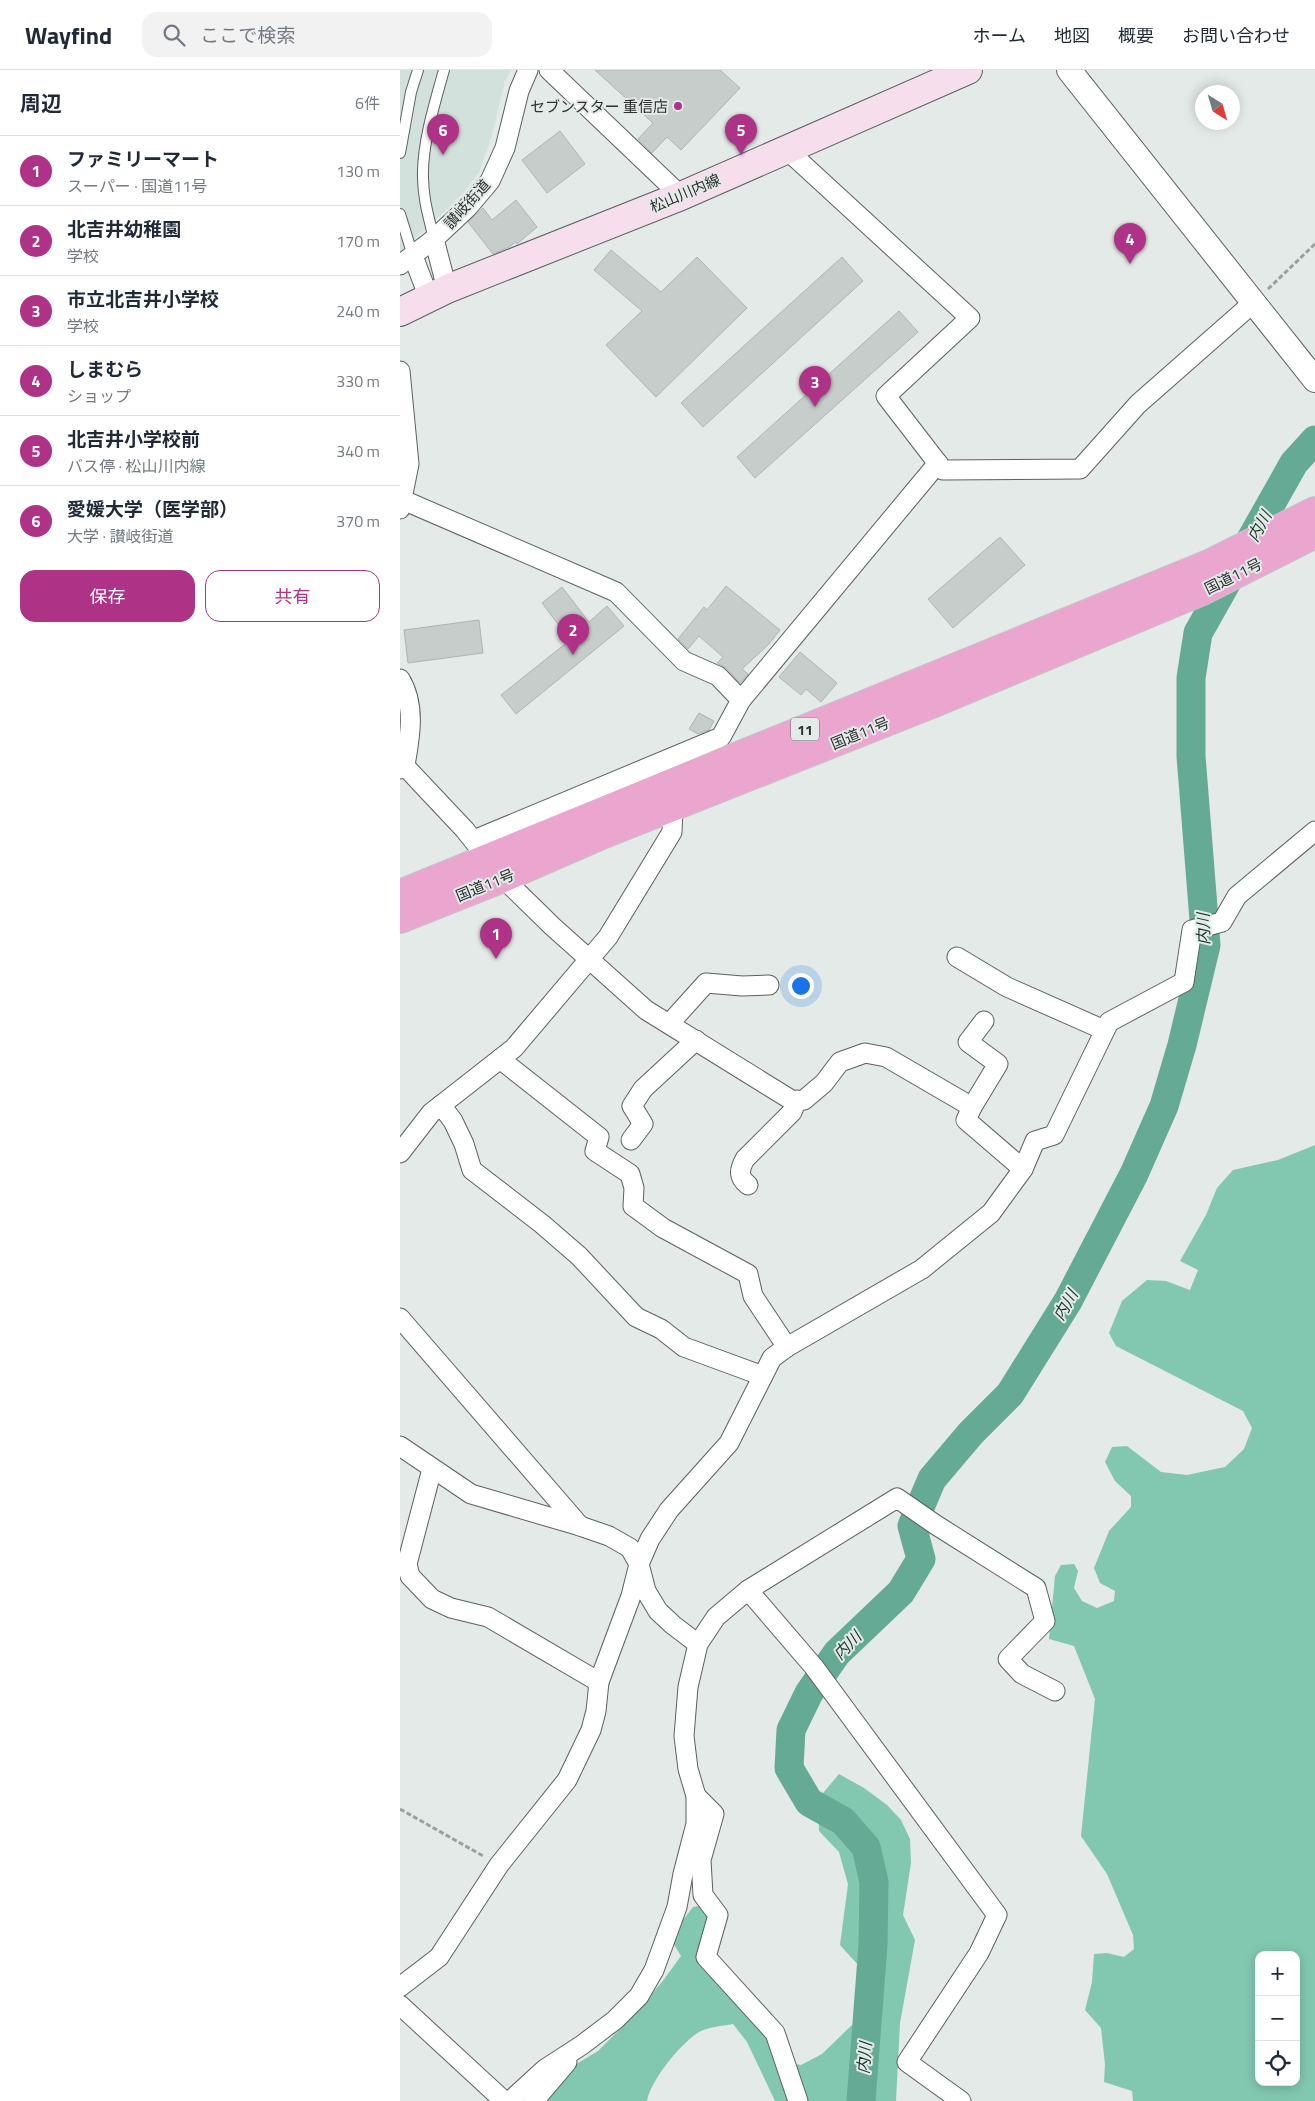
<!DOCTYPE html>
<html lang="ja">
<head>
<meta charset="utf-8">
<style>
  :root { --surface:#fff; --page:#f2f2f3; --text:#1f2937; --muted:#747a83; --line:#e0e1e3; --accent:#ae3386 }
  body { margin:0; font-family:"Titillium Web","Noto Sans JP",sans-serif; background:var(--page); color:var(--text) }
  .controls { position:absolute; right:15px; bottom:15px; display:grid; overflow:hidden; border-radius:10px; box-shadow:0 2px 12px #0003 }
  .controls button { width:45px; height:45px; display:grid; place-items:center; padding:0; border:0; border-bottom:1px solid var(--line); background:var(--surface); color:var(--text); font:25px sans-serif }
  .compass { position:absolute; left:795px; top:15px; width:45px; height:45px; border-radius:50%; background:var(--surface); box-shadow:0 2px 12px #0003; rotate:143deg }
  .you { position:absolute; left:400px; top:915px; width:18px; height:18px; margin:-12px; border:4px solid #fff; border-radius:50%; background:#1a73e8; box-shadow:0 0 0 8px #1a73e833 }
  .badge { display:grid; place-items:center; width:32px; height:32px; border-radius:50%; background:var(--accent); color:#fff; font-size:16px; font-weight:700 }
  .pin { position:absolute; translate:-50% -41px; filter:drop-shadow(0 1px 2px #0008) }
  .pin::after { content:''; position:absolute; top:26px; width:18px; height:15px; background:inherit; clip-path:polygon(0 0,100% 0,50% 100%) }
  .list { margin:0; padding:0; list-style:none }
  h2 { display:flex; justify-content:space-between; align-items:center; height:65px; margin:0; padding:0 20px; font-size:21px }
  h2 small { font-size:16px; font-weight:400; color:var(--muted) }
  .list li { display:grid; grid-template-columns:32px 1fr auto; gap:15px; align-items:center; box-sizing:border-box; height:70px; padding:0 20px; border-top:1px solid var(--line) }
  .list b { display:block; font-size:19px; white-space:nowrap }
  .list p { margin:0; font-size:16px; white-space:nowrap; color:var(--muted) }
  .list em { font-size:16px; font-style:normal; color:var(--muted) }
  .actions { display:flex; gap:10px; padding:15px 20px }
  .actions a { flex:1; padding:11px 0; border:1px solid var(--accent); border-radius:15px; text-align:center; font-size:18px; color:var(--accent) }
  .actions .main { background:var(--accent); color:#fff }
  .icon { flex:none; width:28px; height:28px; fill:none; stroke:currentColor; stroke-width:2; stroke-linecap:round; stroke-linejoin:round }
  .map { position:relative; flex:none; width:915px; height:2031px; overflow:hidden }
  header { display:flex; align-items:center; gap:30px; box-sizing:border-box; height:70px; padding:0 25px; background:var(--surface); border-bottom:1px solid var(--line) }
  header strong { font-size:24px }
  nav { display:flex; gap:28px; margin-inline-start:auto; font-size:18px }
  .search { width:350px; height:45px; background:var(--page); display:flex; align-items:center; gap:12px; box-sizing:border-box; padding:0 18px; border-radius:15px; color:var(--muted); font-size:19px }
  main { display:flex }
  aside { flex:1; background:var(--surface) }
  .map>svg:first-child { display:block }
</style>
</head>
<body>
<header>
<strong>Wayfind</strong>
<div class="search"><svg class="icon" aria-label="search" viewBox="0 0 24 24"><circle cx="10" cy="10" r="6"/><path d="M15 15l6 6"/></svg>ここで検索</div>
<nav><a>ホーム</a><a>地図</a><a>概要</a><a>お問い合わせ</a></nav>
</header>
<main>
<aside>
<h2>周辺<small>6件</small></h2>
<ul class="list">
<li><span class="badge">1</span><div><b>ファミリーマート</b><p>スーパー · 国道11号</p></div><em>130 m</em></li>
<li><span class="badge">2</span><div><b>北吉井幼稚園</b><p>学校</p></div><em>170 m</em></li>
<li><span class="badge">3</span><div><b>市立北吉井小学校</b><p>学校</p></div><em>240 m</em></li>
<li><span class="badge">4</span><div><b>しまむら</b><p>ショップ</p></div><em>330 m</em></li>
<li><span class="badge">5</span><div><b>北吉井小学校前</b><p>バス停 · 松山川内線</p></div><em>340 m</em></li>
<li><span class="badge">6</span><div><b>愛媛大学（医学部）</b><p>大学 · 讃岐街道</p></div><em>370 m</em></li>
</ul>
<div class="actions"><a class="main">保存</a><a>共有</a></div>
</aside>
<div class="map">
<svg width="915" height="2031" viewBox="0 0 915 2031">
  <rect width="100%" height="100%" fill="#e3eae7"/>
  <!-- built -->
  <polygon fill="#d2e1db" points="0,0 111,0 105,11 91,69 79,102 63,123 41,145 0,182"/>
  <!-- forest -->
  <g fill="#82c8b1" fill-rule="evenodd">
    <path d="M915,1075v956h-182l-1,-10 -28,-9 1,-18 -4,-36 -16,-18 7,-28 2,-28 13,-1 17,4 10,-8 -1,-14 -26,-61 -26,-38 14,-137 -21,-53 -25,-7 6,-63 6,-11 13,-1 4,7 -4,17 8,13 15,7 17,-7 1,-10 -15,-8 -6,-15 15,-37 22,-24v-11l-16,-15 -10,-19 7,-15 15,-1 34,26 26,3 38,-8 19,-18 8,-21 -9,-17 -127,-65 -7,-13 13,-32 25,-21 19,1 24,9 8,-20 -18,-9 26,-46 11,-27 16,-18 45,-10zM859,1885h37v127h-37z"/>
    <path d="M439,1704l25,14 23,17 14,15 9,19 1,24 -8,52 12,25 -15,83 -4,78h-121l-28,-59 -14,-18c-11,2 -25,3 -34,8 -19,12 -48,48 -52,69h-121l12,-14 60,-36 28,-28 36,-41 19,-26 -8,-13 10,-23 10,-13 11,-2 7,12 -10,41 88,105 12,2 21,-11 32,-31 17,-2c19,-29 -13,-55 -31,-76l8,-61 -9,-32 -20,-21 -1,-32z"/>
  </g>
  <g fill="none" stroke-linecap="round" stroke-linejoin="round">
    <!-- river -->
    <polyline stroke="#65aa94" stroke-width="29" points="461,2031 473,1875 474,1812 466,1777 443,1751 409,1732 389,1698 391,1660 409,1623 437,1583 501,1522 521,1489 512,1456 532,1409 571,1363 610,1324 668,1231 734,1104 764,1036 782,975 806,875 791,686 791,608 798,563 894,393 915,370"/>
  </g>
  <!-- building -->
  <g fill="#c6cdca" stroke="#aeb5b2">
    <polygon points="195,0 320,0 340,18 281,80 267,67 252,83 238,69 253,53"/>
    <polygon points="160,61 185,94 147,123 122,90"/>
    <polygon points="116,130 137,157 117,174 116,172 109,177 93,184 68,152 83,138 92,150"/>
    <polygon points="211,180 261,222 297,187 347,238 256,327 206,275 242,241 194,200"/>
    <polygon points="442,187 463,211 303,357 281,333"/>
    <polygon points="499,241 518,262 355,408 337,387"/>
    <polygon points="600,467 625,495 553,558 528,529"/>
    <polygon points="326,516 380,560 369,574 342,599 348,604 340,613 326,598 317,593 323,587 299,566 288,579 278,569 304,537 307,540"/>
    <polygon points="162,517 189,552 207,536 224,556 116,644 101,625 170,570 142,533"/>
    <polygon points="79,550 83,583 8,593 4,560"/>
    <polygon points="400,582 437,613 421,632 406,619 401,625 379,607"/>
    <polygon points="299,643 314,651 309,660 298,664 289,659"/>
  </g>
  <g fill="none" stroke-linecap="round" stroke-linejoin="round">
    <!-- service casing -->
    <g stroke="#5b615f" stroke-width="12">
      <g id="service">
        <polyline points="0,83 11,22 18,0"/>
        <polyline points="0,144 13,186"/>
        <path d="M34,169c-5,-21 -11,-40 -11,-62 -1,-33 12,-75 21,-107"/>
      </g>
    </g>
    <!-- minor casing -->
    <g stroke="#5b615f" stroke-width="21">
      <g id="minor">
        <polyline points="149,0 281,126"/>
        <polyline points="386,79 570,248 486,326 543,400 680,399 738,334 854,232"/>
        <polyline points="34,169 47,219"/>
        <polyline points="13,186 29,228"/>
        <polyline points="0,195 34,169 68,137 90,111 105,78 119,21 128,0"/>
        <polyline points="0,301 9,394 0,439"/>
        <polyline points="3,430 216,522 284,591 318,606 341,630"/>
        <path d="M0,609c16,26 10,58 5,86l-5,4"/>
        <polyline points="0,691 65,760 103,808 152,856 246,940 393,1031 404,1030 424,1013 440,992 465,983 486,987 572,1037 566,1050 623,1099"/>
        <polyline points="74,770 321,667 341,630 538,393"/>
        <polyline points="557,887 607,917 704,960"/>
        <polyline points="269,954 306,913 342,916 369,915"/>
        <polyline points="100,989 199,1067 195,1081 230,1104 234,1118 233,1136 263,1158 348,1204 353,1226 387,1277"/>
        <polyline points="41,1035 53,1051 64,1074 72,1100 142,1154 179,1186 236,1247 261,1259 284,1277 363,1306"/>
        <polyline points="572,1037 598,994 568,972 584,951"/>
        <polyline points="231,1070 243,1054 232,1036 243,1019 296,970"/>
        <polyline points="0,1083 31,1043 114,978 208,867 272,762 273,738"/>
        <path d="M348,1115c-10,-8 -9,-15 -3,-26l47,-47 5,-12"/>
        <polyline points="0,1248 180,1456"/>
        <polyline points="0,1376 71,1424 180,1456 209,1466 230,1478 239,1494 246,1521 258,1541 273,1555 298,1574"/>
        <polyline points="32,1399 7,1494 10,1506 32,1529 51,1538 88,1547 199,1612"/>
        <polyline points="348,1520 414,1597 597,1845 579,1883 507,1992 561,2031"/>
        <polyline points="296,1726 314,1744 301,1790 303,1825 318,1845 306,1887 375,1963 398,2031"/>
        <polyline points="0,1917 39,1887 99,1795 167,1710 191,1660 196,1641 199,1612 231,1526 239,1494 250,1469 269,1440 329,1373 372,1288 387,1277 522,1199 591,1143 623,1099 635,1071 654,1065 709,952 784,912 792,860 822,852 837,826 915,761"/>
        <polyline points="0,1935 104,2031"/>
        <polyline points="110,2031 145,1999 182,1975 215,1950 239,1926 254,1900 277,1837 283,1804 296,1754 296,1726 288,1699 284,1666 288,1617 298,1574 316,1547 348,1520 497,1428 536,1455 636,1518 645,1551 608,1589 622,1604 655,1621"/>
        <polyline points="134,2031 167,1992"/>
      </g>
    </g>
    <!-- tertiary casing -->
    <g stroke="#5b615f" stroke-width="26">
      <polyline id="tertiary" points="669,0 915,310"/>
    </g>
    <!-- secondary casing -->
    <g stroke="#5b615f" stroke-width="30">
      <polyline id="secondary" points="0,242 47,219 281,126 568,0"/>
    </g>
    <!-- trunk casing -->
    <g stroke="#c4c5c5" stroke-width="30">
      <g id="trunk">
        <polyline points="0,824 809,494 915,441"/>
        <polyline points="0,849 103,808 204,764 534,633 800,522 915,464"/>
      </g>
    </g>
    <!-- path -->
    <g stroke="#9ba09e" stroke-width="3" stroke-dasharray="5 2.5" stroke-linecap="butt">
      <polyline points="868,219 915,174"/>
      <polyline points="0,1739 85,1787"/>
    </g>
    <!-- service -->
    <use href="#service" stroke="#fff" stroke-width="10"/>
    <!-- minor -->
    <use href="#minor" stroke="#fff" stroke-width="19"/>
    <!-- tertiary -->
    <use href="#tertiary" stroke="#fff" stroke-width="24"/>
    <!-- secondary -->
    <use href="#secondary" stroke="#f7deed" stroke-width="28"/>
    <!-- trunk -->
    <use href="#trunk" stroke="#eaa6ce" stroke-width="28"/>
  </g>
  <!-- markers -->
  <circle fill="#ae3386" stroke="#e3eae7" stroke-width="2" cx="278" cy="36" r="5"/>
  <g text-anchor="middle" dominant-baseline="central" stroke-width="4" stroke-linejoin="round" paint-order="stroke">
    <!-- shield labels -->
    <rect fill="#e3eae7" stroke="#646867" stroke-width="1" x="391" y="647.5" width="28" height="23" rx="4"/>
    <g font-size="14" font-weight="bold" fill="#2e3130">
      <text x="405" y="659">11</text>
    </g>
    <!-- poi labels -->
    <g font-size="15" fill="#2e3130" stroke="#e3eae7" text-anchor="end">
      <text x="268" y="36">セブンスター 重信店</text>
    </g>
    <!-- street labels -->
    <g font-size="15" fill="#2e3130" stroke="#e3eae7">
      <text transform="translate(285 123) rotate(-23)">松山川内線</text>
      <text transform="translate(67 134) rotate(-48)">讃岐街道</text>
      <text transform="translate(833 506) rotate(-26)">国道11号</text>
      <text transform="translate(460 663) rotate(-22)">国道11号</text>
      <text transform="translate(85 815) rotate(-22)">国道11号</text>
    </g>
    <!-- water labels -->
    <g font-size="16" font-style="italic" fill="#16382d" stroke="#e3eae7">
      <text transform="translate(859 456) rotate(-61)">内川</text>
      <text transform="translate(803 859) rotate(-91)">内川</text>
      <text transform="translate(665 1235) rotate(-60)">内川</text>
      <text transform="translate(447 1575) rotate(-46)">内川</text>
      <text transform="translate(464 1988) rotate(-85)">内川</text>
    </g>
  </g>
</svg>
<div class="controls">
<button>+</button>
<button>−</button>
<button><svg class="icon" aria-label="locate" viewBox="0 0 24 24"><circle cx="12" cy="12" r="6"/><path d="M12 2v4M12 18v4M2 12h4M18 12h4"/></svg></button>
</div>
<svg class="compass" viewBox="-18 -18 36 36"><path d="M0-13l5 13h-10z" fill="#e53935"/><path d="M0 13l5-13h-10z" fill="#747a83"/></svg>
<div class="you"></div>
<div class="pin badge" style="left:96px;top:889px">1</div>
<div class="pin badge" style="left:173px;top:585px">2</div>
<div class="pin badge" style="left:415px;top:337px">3</div>
<div class="pin badge" style="left:730px;top:194px">4</div>
<div class="pin badge" style="left:341px;top:85px">5</div>
<div class="pin badge" style="left:43px;top:85px">6</div>
</div>
</main>
</body>
</html>
